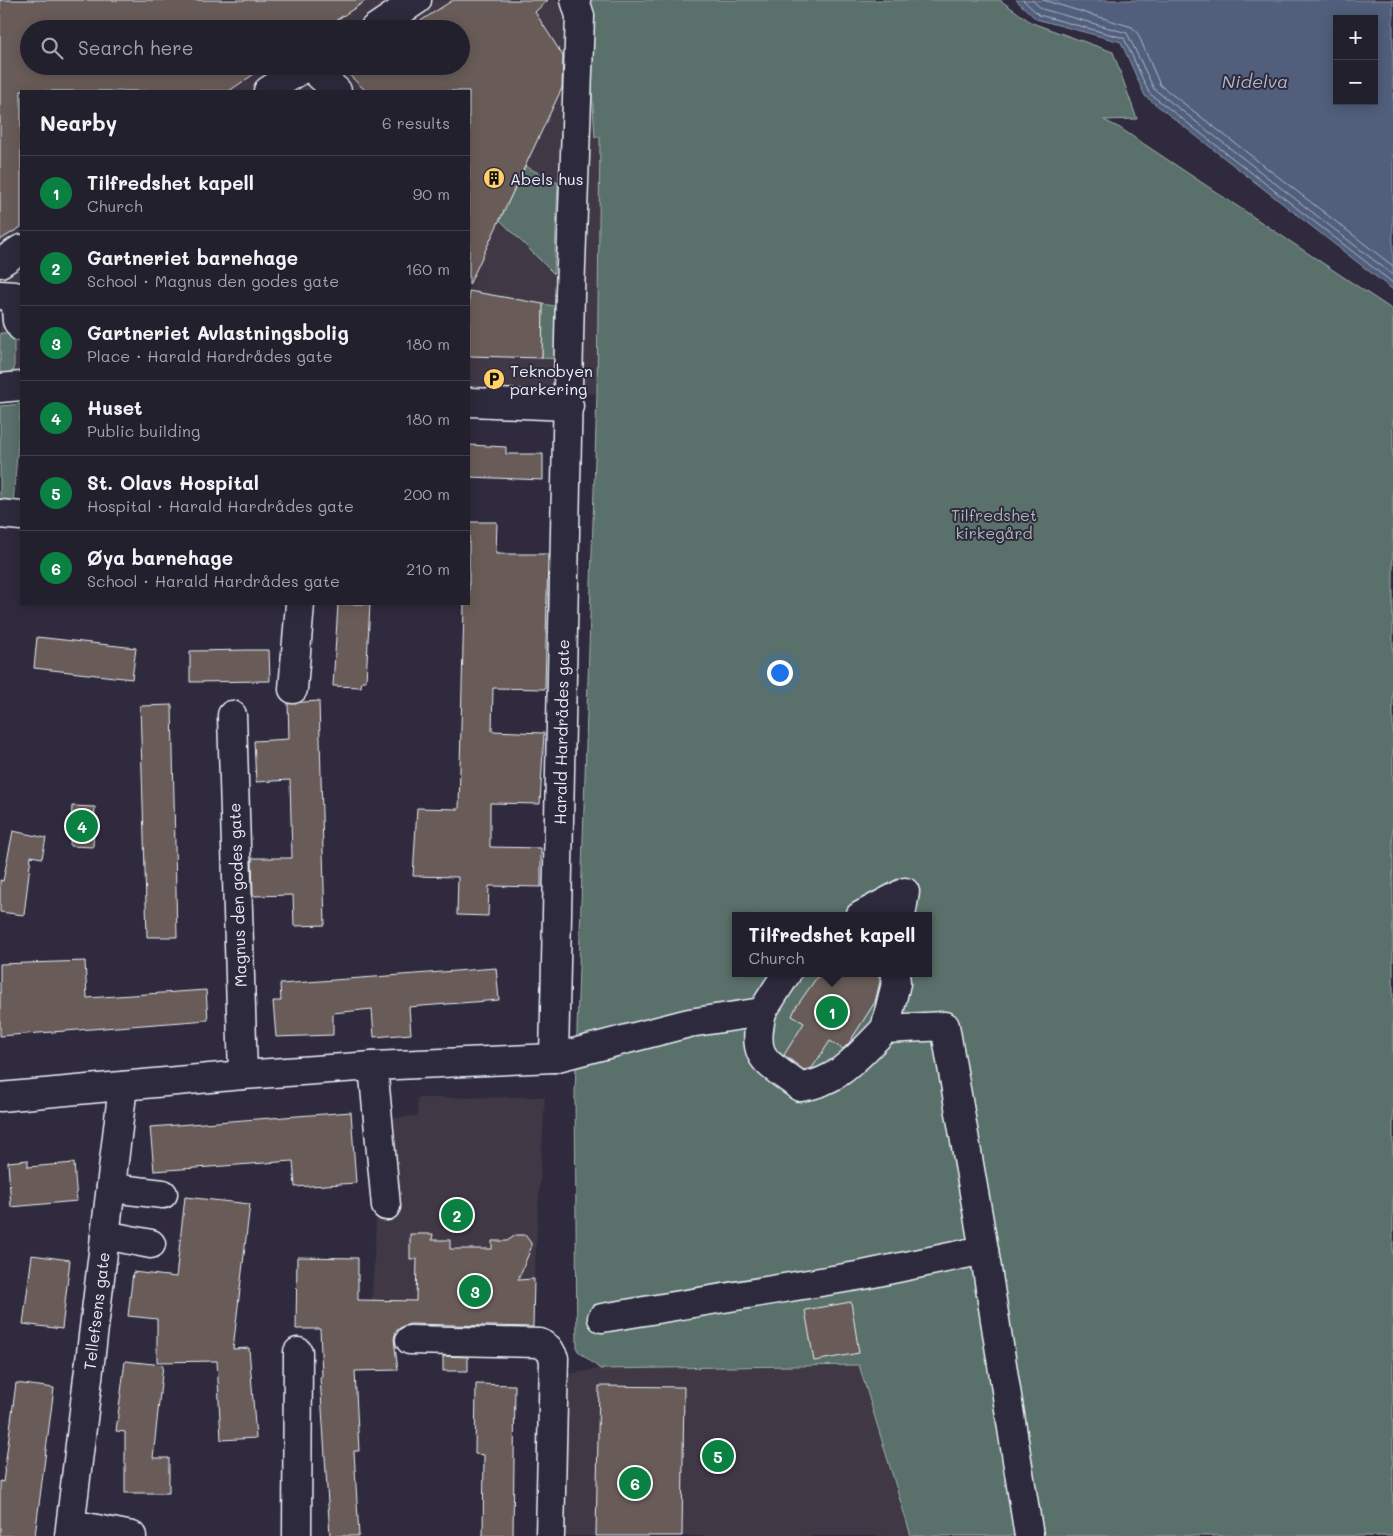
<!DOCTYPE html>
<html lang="en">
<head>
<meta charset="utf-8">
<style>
  :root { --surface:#23202e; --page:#2f2d3a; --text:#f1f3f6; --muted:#a3a3aa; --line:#403e4a; --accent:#0b8043 }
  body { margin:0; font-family:Mali,sans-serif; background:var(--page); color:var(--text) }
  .controls { position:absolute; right:15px; top:15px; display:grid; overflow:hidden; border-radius:0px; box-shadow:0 2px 12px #0003 }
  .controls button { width:45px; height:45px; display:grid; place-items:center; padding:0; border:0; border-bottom:1px solid var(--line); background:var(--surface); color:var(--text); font:25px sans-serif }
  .you { position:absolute; left:779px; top:672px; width:18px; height:18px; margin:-12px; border:4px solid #fff; border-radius:50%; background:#1a73e8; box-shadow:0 0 0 8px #1a73e833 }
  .badge { display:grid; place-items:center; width:32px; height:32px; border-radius:50%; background:var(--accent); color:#fff; font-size:16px; font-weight:700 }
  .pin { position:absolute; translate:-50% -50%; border:2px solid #fff; box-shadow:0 1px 5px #0006 }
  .popup { position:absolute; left:732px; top:912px; width:200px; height:65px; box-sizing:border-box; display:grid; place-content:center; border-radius:0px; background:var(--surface); filter:drop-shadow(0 1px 4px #0005); font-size:16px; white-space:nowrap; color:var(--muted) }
  .popup b { font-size:19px; color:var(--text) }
  .popup::after { content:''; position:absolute; left:50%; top:100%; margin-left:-10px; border:10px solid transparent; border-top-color:var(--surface) }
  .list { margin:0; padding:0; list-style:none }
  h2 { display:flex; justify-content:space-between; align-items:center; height:65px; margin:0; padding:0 20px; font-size:21px }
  h2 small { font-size:16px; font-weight:400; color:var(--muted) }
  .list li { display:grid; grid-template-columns:32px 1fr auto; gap:15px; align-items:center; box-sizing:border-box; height:75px; padding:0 20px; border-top:1px solid var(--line) }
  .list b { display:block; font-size:19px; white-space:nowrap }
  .list p { margin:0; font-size:16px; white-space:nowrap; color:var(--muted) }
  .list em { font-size:16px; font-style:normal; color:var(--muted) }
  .icon { flex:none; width:28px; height:28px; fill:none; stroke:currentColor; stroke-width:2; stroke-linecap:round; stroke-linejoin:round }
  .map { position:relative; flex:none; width:1393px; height:1536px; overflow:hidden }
  .search { position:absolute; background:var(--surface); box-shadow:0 2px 12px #0003; left:20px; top:20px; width:450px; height:55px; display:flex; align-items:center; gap:12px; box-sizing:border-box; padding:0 18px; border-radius:28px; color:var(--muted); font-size:19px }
  .panel { position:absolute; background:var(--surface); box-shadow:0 2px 12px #0003; left:20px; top:90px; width:450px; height:515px; border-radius:0px }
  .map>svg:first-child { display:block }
</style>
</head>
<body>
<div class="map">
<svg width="1393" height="1536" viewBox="0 0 1393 1536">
  <rect width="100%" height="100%" fill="#2f2a3d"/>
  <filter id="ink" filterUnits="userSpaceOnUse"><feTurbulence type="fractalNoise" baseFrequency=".02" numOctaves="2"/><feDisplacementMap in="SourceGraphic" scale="10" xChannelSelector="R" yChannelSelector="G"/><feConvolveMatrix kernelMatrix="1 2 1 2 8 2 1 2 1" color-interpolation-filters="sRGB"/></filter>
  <g filter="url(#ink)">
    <!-- built -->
    <g fill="#403945" fill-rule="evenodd">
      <path d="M0,0h601l-4,394 -128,-6v-297h-448v281l-21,3zM29,29h432v37h-432z"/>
      <polygon points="545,1097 531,1330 410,1348 369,1348 377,1206 396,1205 392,1118 418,1116 417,1098"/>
      <polygon points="859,1365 911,1536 550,1536 555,1376 600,1369"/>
    </g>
    <!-- green -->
    <g fill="#5a706a" stroke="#a1b0b1" fill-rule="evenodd">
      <path d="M586,0h414l32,23 81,29 24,67 -33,1 16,8 273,182v1226h-482l-52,-171 -259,4 -23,-19 -2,-256 22,-700 3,-257h-5zM736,916h192v57h-192z"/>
      <polygon points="525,166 558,183 554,274 500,220"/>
      <polygon points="543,304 554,306 563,327 562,359 542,358"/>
      <polygon points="0,333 14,333 14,372 0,375"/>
      <polygon points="21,404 13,505 0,504 0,406"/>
    </g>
    <!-- water -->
    <path fill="#515f7b" stroke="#8d99ad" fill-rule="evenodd" d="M1016,0h377v290l-248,-194 -24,-54 -85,-23zM1337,19h37v82h-37z"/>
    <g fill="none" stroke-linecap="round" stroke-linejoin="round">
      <!-- shore -->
      <g stroke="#acb7c6" stroke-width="1">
        <polyline points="1023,0 1039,15 1124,38 1149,93 1393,283"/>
        <polyline points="1032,0 1042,9 1127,33 1154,89 1393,275"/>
        <polyline points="1043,0 1132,27 1138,34 1160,85 1393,266"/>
      </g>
    </g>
    <!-- building -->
    <g fill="#695b58" stroke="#e8f1f8">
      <polygon points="0,0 367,0 323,29 29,29 29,66 266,66 229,91 21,91 21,227 0,240"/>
      <polygon points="453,0 548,0 535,12 563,56 562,88 469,285 469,91 366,91 344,70 350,66 461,66 461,29 408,29"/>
      <polygon points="469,291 543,304 542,358 469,356"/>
      <polygon points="469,445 506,447 506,454 543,454 543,480 469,477"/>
      <polygon points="469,522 497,522 496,554 548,554 545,689 493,688 492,731 544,733 540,804 490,803 490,847 541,848 541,887 489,886 488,916 457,915 458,877 413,876 417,808 459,809 464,604 469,604"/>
      <polygon points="338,604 370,604 366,681 362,681 361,687 333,686"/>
      <polygon points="37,637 136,648 132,679 34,668"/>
      <polygon points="248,650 269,650 270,681 190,682 190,651"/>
      <polygon points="319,701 325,925 294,926 293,895 253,896 252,858 292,858 290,780 256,782 254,741 289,739 288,703"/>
      <polygon points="172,705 177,937 147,937 140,706"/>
      <polygon points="72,806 95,807 93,847 70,846"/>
      <polygon points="13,831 46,838 42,858 31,856 24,915 0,912 0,880 3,881"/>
      <polygon points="85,961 87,998 206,990 208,1020 0,1036 0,964"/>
      <polygon points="496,968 499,1000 409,1007 411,1034 374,1037 372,1009 333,1013 333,1035 276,1037 273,1001 281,1001 280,984"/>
      <polygon points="820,973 874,973 880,977 880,982 875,1002 849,1043 843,1049 830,1041 812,1068 804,1070 784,1055 804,1023 792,1016 796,1007"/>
      <polygon points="351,1112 356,1183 295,1187 293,1161 154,1171 150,1127"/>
      <polygon points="28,1160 28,1167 74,1163 77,1201 11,1207 8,1162"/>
      <polygon points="185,1197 250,1204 233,1349 249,1348 256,1438 221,1440 217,1361 157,1362 157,1319 128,1316 133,1272 176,1277"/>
      <polygon points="410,1234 433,1234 432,1240 450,1240 450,1249 492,1249 492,1241 507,1241 516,1235 525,1235 531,1243 531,1248 518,1280 534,1279 533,1327 410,1324 403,1326 396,1331 394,1339 398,1370 355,1371 359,1451 354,1451 359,1536 330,1536 320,1377 322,1377 320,1329 296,1329 297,1257 358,1258 358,1300 416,1301 417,1259 410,1259"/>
      <polygon points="32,1255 70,1260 62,1329 23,1324"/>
      <polygon points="851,1302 859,1353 814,1361 805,1310"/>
      <polygon points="443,1356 468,1357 468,1371 443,1371"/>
      <polygon points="125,1361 163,1365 153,1458 169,1458 169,1493 125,1493 125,1432 116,1431"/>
      <polygon points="16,1383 54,1388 35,1536 0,1536 0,1481 3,1482"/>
      <polygon points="476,1384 515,1385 513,1536 483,1536 484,1455 475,1454"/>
      <polygon points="599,1386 684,1387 682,1536 596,1536"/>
    </g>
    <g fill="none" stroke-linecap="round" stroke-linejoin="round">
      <!-- minor casing -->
      <g stroke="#e8f1f8" stroke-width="31">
        <g id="minor">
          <polyline points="374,29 417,0"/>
          <polyline points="309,66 337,91"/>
          <polyline points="268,91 306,66"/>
          <polyline points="0,263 21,249"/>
          <polyline points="0,295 15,296 17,321 21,327"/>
          <polyline points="0,388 21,386"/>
          <polyline points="469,402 569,406"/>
          <polyline points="0,514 21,516"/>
          <polyline points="293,689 300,604"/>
          <polyline points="232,715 243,1075"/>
          <polyline points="860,916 905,892 901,916"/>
          <path d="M762,1012c-11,48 3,48 38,75 38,-4 59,-32 85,-58l60,-3 39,224 45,286"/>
          <polyline points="885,1029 896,983 895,973"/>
          <polyline points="554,1058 570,293 580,16 575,0"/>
          <polyline points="373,1066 386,1206"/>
          <polyline points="0,1097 243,1075 373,1066 554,1058 689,1023 762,1012 787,973"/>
          <polyline points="111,1188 163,1194"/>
          <polyline points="105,1235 151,1244"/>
          <polyline points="602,1318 863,1275 984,1250"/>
          <polyline points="410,1340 540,1343 549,1349 554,1358 550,1536"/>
          <polyline points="71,1524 132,1536"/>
          <polyline points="69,1536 123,1086"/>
          <polyline points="297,1536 298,1352"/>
        </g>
      </g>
      <!-- minor -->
      <use href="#minor" stroke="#2f2a3d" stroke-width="28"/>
    </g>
  </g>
  <!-- icons -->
  <defs>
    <g id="building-disc" transform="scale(1.125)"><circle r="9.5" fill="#ffd166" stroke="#2f2a3d"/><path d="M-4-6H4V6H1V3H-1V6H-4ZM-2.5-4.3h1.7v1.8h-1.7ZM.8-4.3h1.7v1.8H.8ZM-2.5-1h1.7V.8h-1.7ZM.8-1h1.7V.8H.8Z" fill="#111"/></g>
    <g id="parking-disc" transform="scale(1.125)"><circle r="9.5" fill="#ffd166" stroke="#2f2a3d"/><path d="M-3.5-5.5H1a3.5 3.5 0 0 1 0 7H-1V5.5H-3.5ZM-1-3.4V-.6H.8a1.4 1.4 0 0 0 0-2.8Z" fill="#111"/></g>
  </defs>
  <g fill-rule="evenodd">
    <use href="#building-disc" x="494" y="178"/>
    <use href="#parking-disc" x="494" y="379"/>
  </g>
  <g text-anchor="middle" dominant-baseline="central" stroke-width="4" stroke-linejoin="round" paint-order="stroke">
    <!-- poi labels -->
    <g font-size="16" fill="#e8f1f8" stroke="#2f2a3d" text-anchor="start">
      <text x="510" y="178">Abels hus</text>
      <text x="510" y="370">Teknobyen<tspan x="510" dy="18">parkering</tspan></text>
    </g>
    <!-- park labels -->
    <g font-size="16" fill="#a8b7b8" stroke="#2f2a3d">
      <text x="994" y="514">Tilfredshet<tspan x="994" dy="18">kirkegård</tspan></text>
    </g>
    <!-- street labels -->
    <g font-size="16" fill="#e8f1f8" stroke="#2f2a3d">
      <text transform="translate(561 732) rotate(-89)">Harald Hardrådes gate</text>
      <text transform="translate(237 895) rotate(-92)">Magnus den godes gate</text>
      <text transform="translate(96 1311) rotate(-83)">Tellefsens gate</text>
    </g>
    <!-- water labels -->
    <g font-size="18" font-style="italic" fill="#acb7c6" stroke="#2f2a3d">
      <text x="1255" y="81">Nidelva</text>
    </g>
  </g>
</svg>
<div class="controls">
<button>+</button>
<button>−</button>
</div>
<div class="you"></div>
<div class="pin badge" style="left:832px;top:1012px">1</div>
<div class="popup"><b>Tilfredshet kapell</b>Church</div>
<div class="pin badge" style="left:457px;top:1215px">2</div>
<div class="pin badge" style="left:475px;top:1291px">3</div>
<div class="pin badge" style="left:82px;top:826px">4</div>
<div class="pin badge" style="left:718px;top:1456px">5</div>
<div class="pin badge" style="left:635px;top:1483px">6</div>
<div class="search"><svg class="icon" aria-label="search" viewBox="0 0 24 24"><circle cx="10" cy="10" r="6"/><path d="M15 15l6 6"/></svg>Search here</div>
<section class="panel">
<h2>Nearby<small>6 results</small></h2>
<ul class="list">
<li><span class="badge">1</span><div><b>Tilfredshet kapell</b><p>Church</p></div><em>90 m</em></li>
<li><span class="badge">2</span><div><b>Gartneriet barnehage</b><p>School · Magnus den godes gate</p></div><em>160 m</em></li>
<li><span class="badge">3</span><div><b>Gartneriet Avlastningsbolig</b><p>Place · Harald Hardrådes gate</p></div><em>180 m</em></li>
<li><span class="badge">4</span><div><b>Huset</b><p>Public building</p></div><em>180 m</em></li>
<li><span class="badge">5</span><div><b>St. Olavs Hospital</b><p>Hospital · Harald Hardrådes gate</p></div><em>200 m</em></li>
<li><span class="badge">6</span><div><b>Øya barnehage</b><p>School · Harald Hardrådes gate</p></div><em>210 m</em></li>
</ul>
</section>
</div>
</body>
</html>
